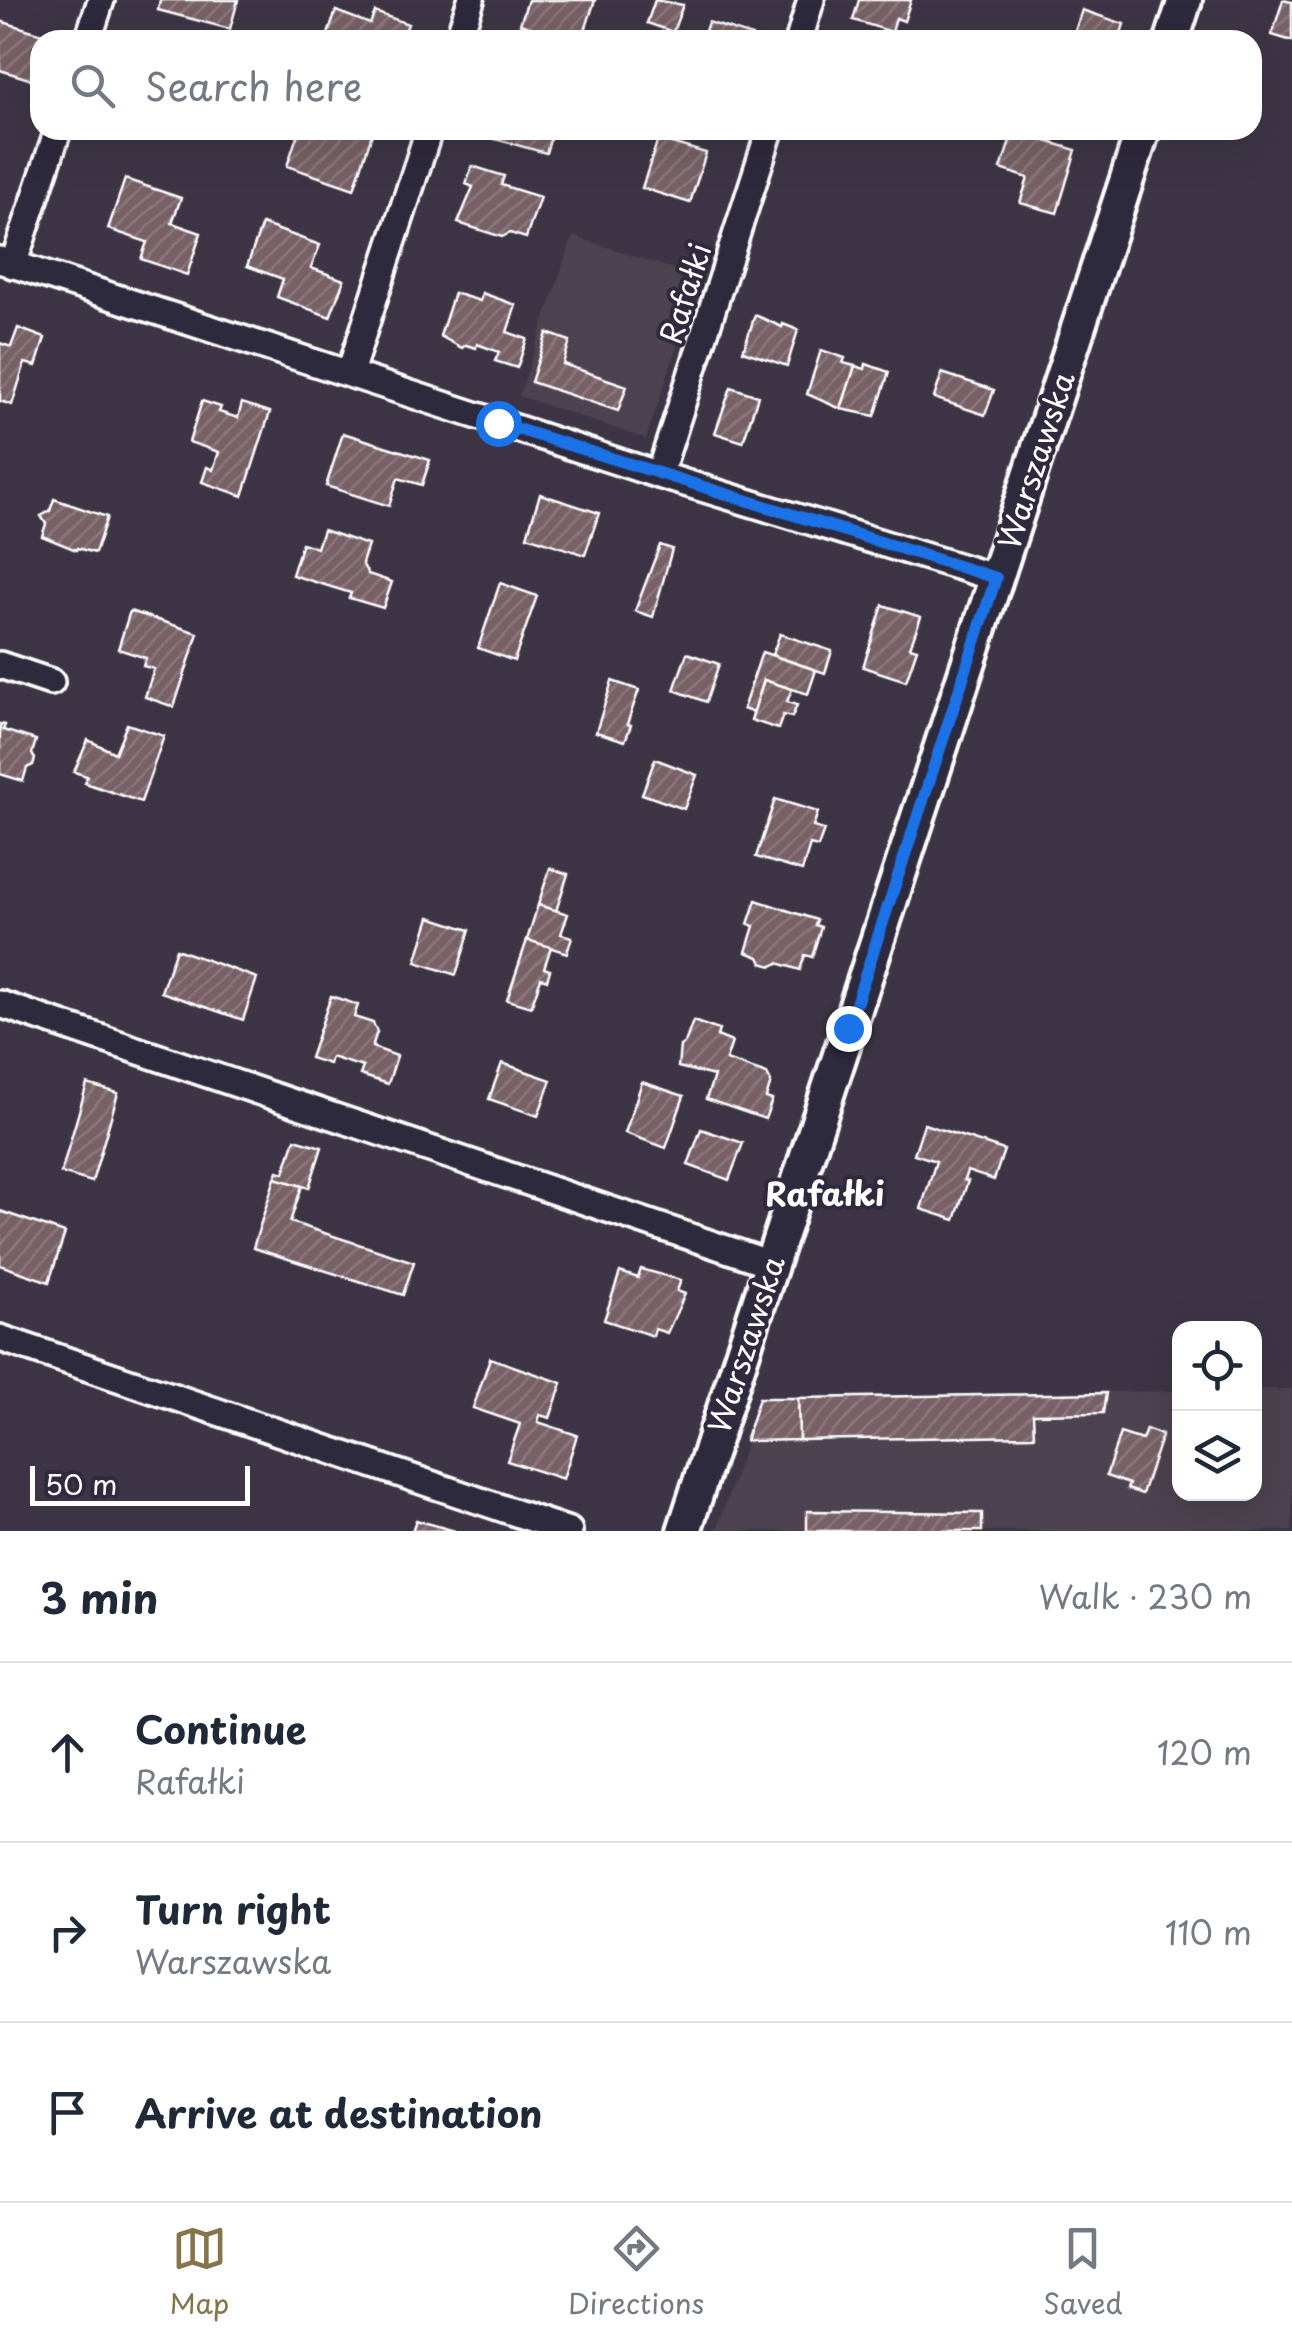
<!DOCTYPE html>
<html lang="en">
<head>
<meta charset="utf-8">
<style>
  :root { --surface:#fff; --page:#f2f2f3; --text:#1f2937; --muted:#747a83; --line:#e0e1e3; --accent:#84754c }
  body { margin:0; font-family:"Playpen Sans",sans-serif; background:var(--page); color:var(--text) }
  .controls { position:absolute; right:30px; bottom:30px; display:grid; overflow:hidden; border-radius:20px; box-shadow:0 10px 40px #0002 }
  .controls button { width:90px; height:90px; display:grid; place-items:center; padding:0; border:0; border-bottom:2px solid var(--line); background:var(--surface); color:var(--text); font:50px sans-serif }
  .scale { position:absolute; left:30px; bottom:25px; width:220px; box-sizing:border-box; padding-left:10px; border:5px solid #fff; border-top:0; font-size:28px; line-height:35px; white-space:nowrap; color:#fff; -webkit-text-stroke:8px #2f2a3d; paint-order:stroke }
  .stop { position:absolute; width:30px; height:30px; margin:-22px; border:8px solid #1a73e8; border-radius:50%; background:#fff }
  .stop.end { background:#1a73e8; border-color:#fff; box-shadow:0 2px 10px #0008 }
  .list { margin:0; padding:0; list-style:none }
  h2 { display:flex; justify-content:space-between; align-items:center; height:130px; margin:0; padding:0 40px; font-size:42px }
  h2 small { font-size:32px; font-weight:400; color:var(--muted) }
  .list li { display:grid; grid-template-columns:65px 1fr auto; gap:30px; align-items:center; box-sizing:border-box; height:180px; padding:0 40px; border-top:2px solid var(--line) }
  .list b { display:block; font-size:38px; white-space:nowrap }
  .list p { margin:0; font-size:32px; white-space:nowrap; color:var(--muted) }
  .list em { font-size:32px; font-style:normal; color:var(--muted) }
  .icon { flex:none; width:55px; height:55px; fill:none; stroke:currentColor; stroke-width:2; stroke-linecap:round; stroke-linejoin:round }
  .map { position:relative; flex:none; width:1292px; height:1531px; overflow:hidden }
  .search { position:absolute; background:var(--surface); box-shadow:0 10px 40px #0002; left:30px; right:30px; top:30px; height:110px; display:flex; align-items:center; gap:25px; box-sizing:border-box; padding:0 35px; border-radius:30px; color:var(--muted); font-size:38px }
  .sheet { height:670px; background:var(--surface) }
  nav { display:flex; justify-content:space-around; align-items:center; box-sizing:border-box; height:140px; border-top:2px solid var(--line); background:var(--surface); font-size:28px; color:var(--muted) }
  nav a { display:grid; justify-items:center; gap:5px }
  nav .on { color:var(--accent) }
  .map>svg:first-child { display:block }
</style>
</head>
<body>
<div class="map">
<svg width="1292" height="1531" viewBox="0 0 1292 1531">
  <defs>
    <pattern id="building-hatch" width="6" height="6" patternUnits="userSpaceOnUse" patternTransform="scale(2.5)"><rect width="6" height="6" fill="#776066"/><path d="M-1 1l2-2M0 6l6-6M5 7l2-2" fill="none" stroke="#8b787d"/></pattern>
  </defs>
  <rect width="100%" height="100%" fill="#3d3545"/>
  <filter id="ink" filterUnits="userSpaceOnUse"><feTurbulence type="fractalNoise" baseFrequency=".01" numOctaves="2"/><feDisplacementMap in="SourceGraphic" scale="20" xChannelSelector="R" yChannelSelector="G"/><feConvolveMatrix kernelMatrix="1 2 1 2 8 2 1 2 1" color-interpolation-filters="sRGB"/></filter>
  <g filter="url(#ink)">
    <!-- built -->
    <g fill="#4e424f">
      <polygon points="573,236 700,278 646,439 519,396"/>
      <polygon points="1255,1389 1292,1389 1292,1531 716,1531 762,1397 1179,1391 1180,1494 1254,1494"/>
    </g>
    <!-- building -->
    <g fill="url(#building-hatch)" stroke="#fff" stroke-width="2.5">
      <polygon points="160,0 238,0 230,29 158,10"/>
      <polygon points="528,0 595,0 582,40 568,40 520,24"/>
      <polygon points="655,0 683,5 673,32 647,23"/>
      <polygon points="859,0 911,0 904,21 896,18 892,32 853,20"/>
      <polygon points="1283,0 1292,2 1292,41 1272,35"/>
      <polygon points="1082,10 1124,24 1119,40 1072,40"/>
      <polygon points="336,11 370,24 375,12 408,24 402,40 326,40"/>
      <polygon points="0,21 46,35 44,40 40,40 40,54 32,80 0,70"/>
      <polygon points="708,22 752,36 751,40 702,40"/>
      <polygon points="299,130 373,131 354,189 287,166"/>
      <polygon points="482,130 553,130 546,153 481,135"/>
      <polygon points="1013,131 1076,150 1057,213 1020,203 1028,178 1001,169"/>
      <polygon points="658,139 706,153 690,203 642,188"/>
      <polygon points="472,166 504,176 501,185 540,197 526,238 510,233 502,237 458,223 473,187 466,184"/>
      <polygon points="125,179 181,198 172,223 201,233 187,275 141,259 147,242 108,229"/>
      <polygon points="262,224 320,245 311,268 344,280 330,317 277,297 283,279 247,266"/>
      <polygon points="454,293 480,301 482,293 516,305 507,332 527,339 517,368 495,361 499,352 477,344 476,348 466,345 462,348 440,336"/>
      <polygon points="755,315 782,327 783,324 798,330 787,366 743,351"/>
      <polygon points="18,328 45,338 36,366 25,363 12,405 0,401 0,343 11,347"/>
      <polygon points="547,333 570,341 563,364 627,386 618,411 531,382"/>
      <polygon points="821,350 845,358 843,363 855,366 841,409 807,394"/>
      <polygon points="866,364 889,372 875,416 841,409 855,366 865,369"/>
      <polygon points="942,373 994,390 985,415 934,398"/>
      <polygon points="731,387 758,396 743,442 715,433"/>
      <polygon points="202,401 221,407 219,412 238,418 242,403 270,412 243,496 202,482 207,467 213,470 219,452 189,442"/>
      <polygon points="343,433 430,460 422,485 398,478 389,506 326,486"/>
      <polygon points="540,494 599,513 585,555 527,536"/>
      <polygon points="54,499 107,517 95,553 77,548 76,550 42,536 46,524 41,516 50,511"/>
      <polygon points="323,530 368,545 362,563 368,574 392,582 383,608 349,598 351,593 292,575 302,543 317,548"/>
      <polygon points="660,545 672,549 653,617 635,611"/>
      <polygon points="500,583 537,596 514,661 478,648"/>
      <polygon points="883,605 921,617 910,647 917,649 906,681 863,667"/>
      <polygon points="130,611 198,633 174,707 145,697 154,669 143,666 146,658 118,649"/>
      <polygon points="780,634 832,651 825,673 772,655"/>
      <polygon points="762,652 816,670 808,694 764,680 754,713 743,709"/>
      <polygon points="687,653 719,664 706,702 674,690"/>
      <polygon points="764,680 792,689 787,702 797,705 792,717 783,715 778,729 751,720"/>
      <polygon points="612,681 639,690 627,724 631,725 625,741 596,732"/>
      <polygon points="0,724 5,725 3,730 36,740 32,754 35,759 33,765 27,768 23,781 0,774"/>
      <polygon points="127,724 164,736 141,802 85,783 87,776 74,772 88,740 115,753"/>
      <polygon points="655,759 697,775 684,809 642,794"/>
      <polygon points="775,799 818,812 813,827 824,830 818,847 810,845 802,871 756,857"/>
      <polygon points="550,868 568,874 556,911 538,905"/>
      <polygon points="756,900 817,920 815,925 821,927 812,957 805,955 800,970 778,963 772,966 762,963 759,957 746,952 754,926 748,924"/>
      <polygon points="538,905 568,914 561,934 572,937 567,953 527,940"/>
      <polygon points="430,917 470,930 456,975 416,962"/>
      <polygon points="527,940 551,947 544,968 550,970 547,980 541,978 531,1007 507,1000"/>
      <polygon points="176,949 257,978 243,1020 161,992"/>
      <polygon points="331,996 358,1005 354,1017 373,1023 377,1032 372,1047 397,1056 388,1084 360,1075 363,1067 331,1057 329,1064 310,1058"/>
      <polygon points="693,1021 719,1030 717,1036 732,1042 726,1060 767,1074 771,1082 766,1098 772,1100 765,1119 706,1099 714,1076 678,1067 680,1046 685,1043"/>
      <polygon points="502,1063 551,1080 538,1116 489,1099"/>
      <polygon points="642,1082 684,1096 666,1148 625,1133"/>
      <polygon points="87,1084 118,1093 92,1182 61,1173"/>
      <polygon points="924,1124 1004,1150 994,1180 967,1171 964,1180 968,1181 955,1220 921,1209 936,1161 914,1154"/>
      <polygon points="701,1129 743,1143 729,1180 688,1165"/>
      <polygon points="295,1139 322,1147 309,1188 275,1178 278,1171 284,1173"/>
      <polygon points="275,1178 302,1186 290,1222 414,1262 403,1295 253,1248"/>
      <polygon points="0,1211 65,1233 49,1282 0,1265"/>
      <polygon points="641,1269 681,1280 677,1291 685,1294 667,1333 655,1329 653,1336 604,1320 620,1272 638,1278"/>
      <polygon points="490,1358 562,1383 550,1418 540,1415 538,1422 577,1435 563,1479 507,1461 520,1424 473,1408"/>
      <polygon points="1106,1393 1103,1413 1033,1414 1034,1436 799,1440 798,1398"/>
      <polygon points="759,1398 798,1398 799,1440 745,1441"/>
      <polygon points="1146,1429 1162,1435 1142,1494 1127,1489 1129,1484 1106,1476 1120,1433 1142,1440"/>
      <polygon points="807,1511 982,1513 982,1531 807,1531"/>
      <polygon points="416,1520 455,1531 412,1531"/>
    </g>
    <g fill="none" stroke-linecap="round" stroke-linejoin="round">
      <!-- minor casing -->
      <g stroke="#fff" stroke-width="32">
        <g id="minor">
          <polyline points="88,40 101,0"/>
          <polyline points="458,40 471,0"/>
          <polyline points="799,40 811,0"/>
          <polyline points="0,260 659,475 996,578"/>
          <polyline points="13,265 58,130"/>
          <polyline points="350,372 429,130"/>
          <polyline points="659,475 770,130"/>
          <polyline points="0,665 51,682"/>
          <polyline points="0,1004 771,1264"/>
          <polyline points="0,1338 569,1531"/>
        </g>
      </g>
      <!-- tertiary casing -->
      <g stroke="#fff" stroke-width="40">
        <g id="tertiary">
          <polyline points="1172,40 1185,0"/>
          <polyline points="684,1531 1143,130"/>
        </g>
      </g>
      <!-- minor -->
      <use href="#minor" stroke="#2f2a3d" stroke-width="25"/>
      <!-- tertiary -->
      <use href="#tertiary" stroke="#2f2a3d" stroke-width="32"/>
    </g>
  </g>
  <g fill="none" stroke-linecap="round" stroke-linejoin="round" filter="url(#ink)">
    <!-- route -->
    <polyline stroke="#1a73e8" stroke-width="12" points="498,423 996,578 848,1028"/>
  </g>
  <g text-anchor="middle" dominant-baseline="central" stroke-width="8" stroke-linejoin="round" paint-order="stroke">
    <!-- street labels -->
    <g font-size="30" fill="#fff" stroke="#2f2a3d">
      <text transform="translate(684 293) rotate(-72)">Rafałki</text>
      <text transform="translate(1035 460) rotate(-72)">Warszawska</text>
      <text transform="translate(745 1344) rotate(-72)">Warszawska</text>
    </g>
    <!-- neighbourhood labels -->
    <g font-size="32" font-weight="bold" fill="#fff" stroke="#2f2a3d">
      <text x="825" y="1193">Rafałki</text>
    </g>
  </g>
</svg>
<div class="controls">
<button><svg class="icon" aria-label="locate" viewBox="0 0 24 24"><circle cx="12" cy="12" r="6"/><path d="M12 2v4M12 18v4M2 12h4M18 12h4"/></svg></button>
<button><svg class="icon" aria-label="layers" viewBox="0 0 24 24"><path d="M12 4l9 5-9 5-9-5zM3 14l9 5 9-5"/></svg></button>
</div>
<div class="scale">50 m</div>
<div class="stop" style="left:498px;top:423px"></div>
<div class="stop end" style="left:848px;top:1028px"></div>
<div class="search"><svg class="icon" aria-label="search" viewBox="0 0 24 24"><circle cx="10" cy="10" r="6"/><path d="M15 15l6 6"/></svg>Search here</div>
</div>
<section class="sheet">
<h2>3 min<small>Walk · 230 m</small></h2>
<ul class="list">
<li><svg class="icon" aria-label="ahead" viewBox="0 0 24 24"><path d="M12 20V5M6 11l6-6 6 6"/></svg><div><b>Continue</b><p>Rafałki</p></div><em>120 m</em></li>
<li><svg class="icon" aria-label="right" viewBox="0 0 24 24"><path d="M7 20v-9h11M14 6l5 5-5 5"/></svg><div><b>Turn right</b><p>Warszawska</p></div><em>110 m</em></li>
<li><svg class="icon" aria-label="arrive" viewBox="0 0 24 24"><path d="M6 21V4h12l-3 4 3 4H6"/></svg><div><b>Arrive at destination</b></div></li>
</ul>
</section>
<nav>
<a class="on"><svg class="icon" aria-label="map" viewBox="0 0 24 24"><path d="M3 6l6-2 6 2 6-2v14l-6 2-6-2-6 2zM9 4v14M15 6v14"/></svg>Map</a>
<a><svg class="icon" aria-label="directions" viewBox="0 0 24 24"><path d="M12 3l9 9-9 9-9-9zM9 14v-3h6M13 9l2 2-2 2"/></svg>Directions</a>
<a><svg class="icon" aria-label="saved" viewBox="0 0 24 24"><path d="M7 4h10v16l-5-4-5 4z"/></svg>Saved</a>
</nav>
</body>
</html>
